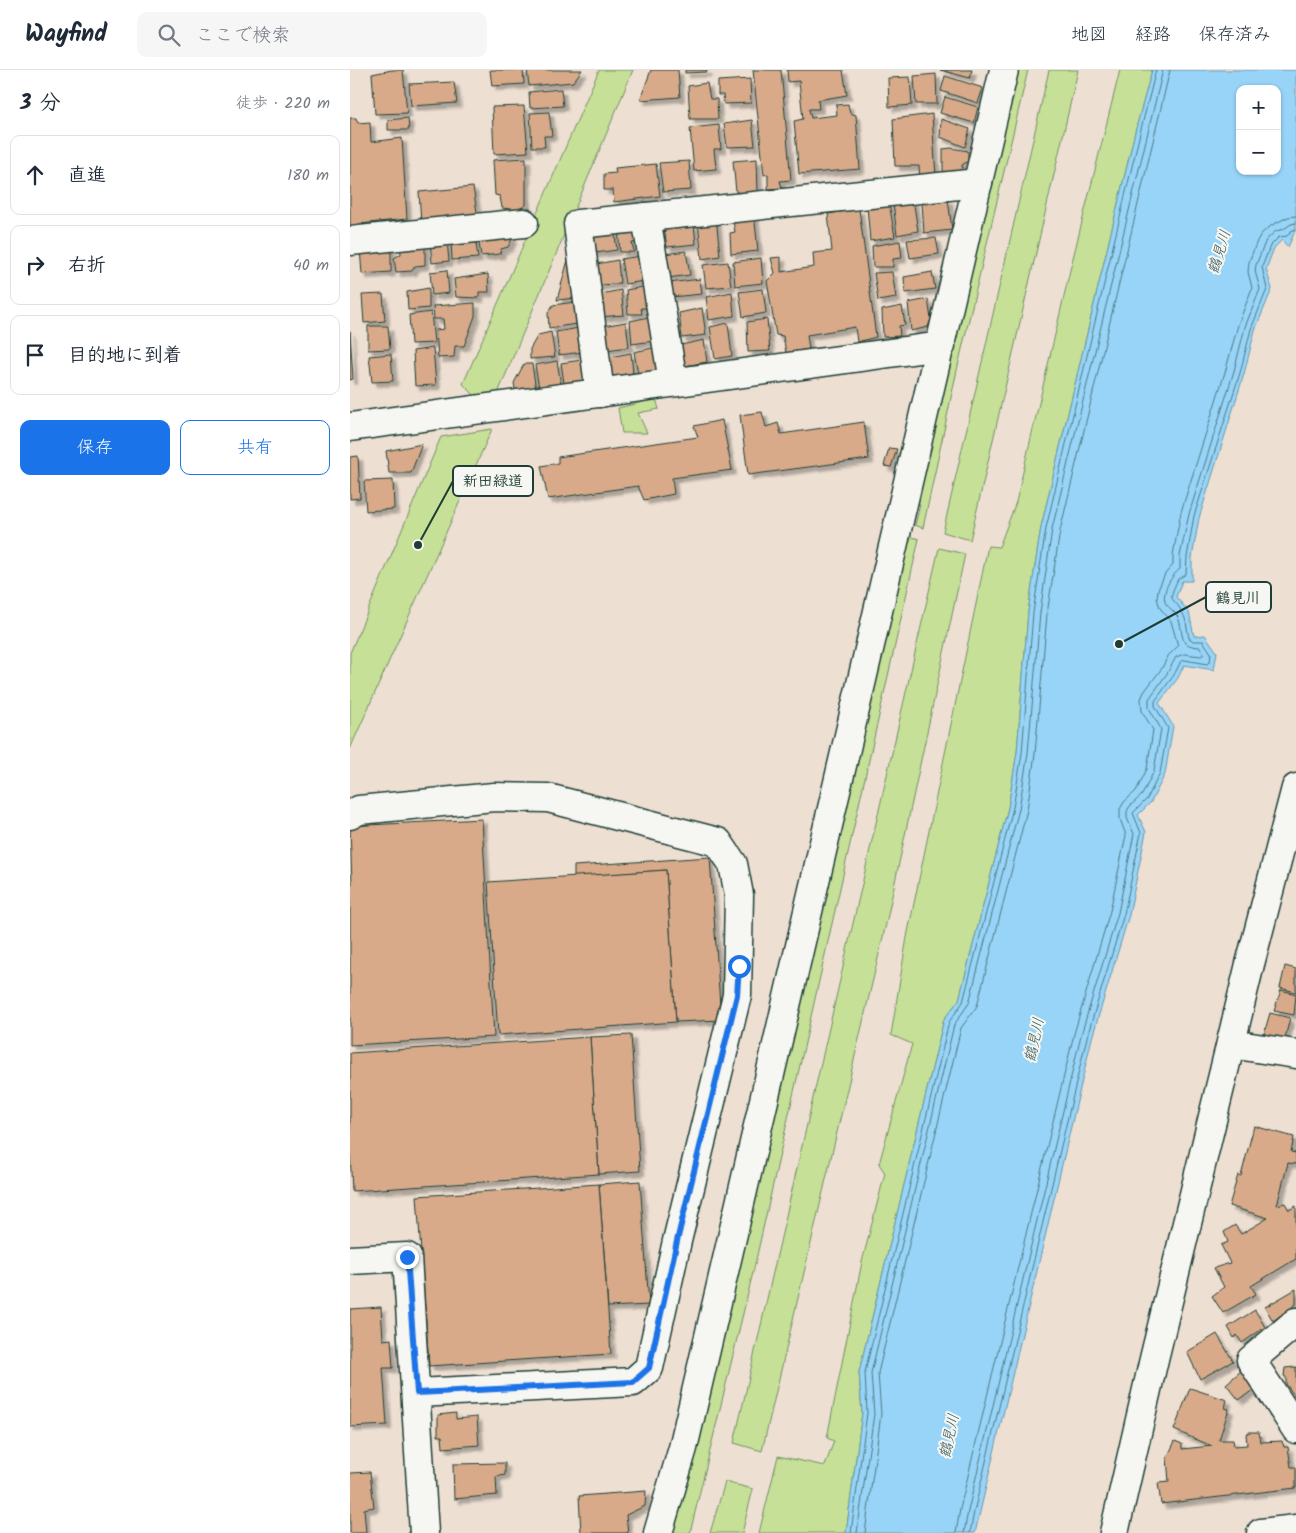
<!DOCTYPE html>
<html lang="ja">
<head>
<meta charset="utf-8">
<style>
  :root { --surface:#fff; --page:#f6f6f7; --text:#1f2937; --muted:#747a83; --line:#e0e1e3; --accent:#1a73e8 }
  body { margin:0; font-family:Kalam,"Klee One",sans-serif; background:var(--page); color:var(--text) }
  .controls { position:absolute; right:15px; top:15px; display:grid; overflow:hidden; border-radius:10px; box-shadow:0 1px 4px #0004 }
  .controls button { width:45px; height:45px; display:grid; place-items:center; padding:0; border:0; border-bottom:1px solid var(--line); background:var(--surface); color:var(--text); font:25px sans-serif }
  .stop { position:absolute; width:15px; height:15px; margin:-11px; border:4px solid #1a73e8; border-radius:50%; background:#fff }
  .stop.end { background:#1a73e8; border-color:#fff; box-shadow:0 1px 5px #0008 }
  .list { margin:0; padding:0; list-style:none }
  h2 { display:flex; justify-content:space-between; align-items:center; height:65px; margin:0; padding:0 20px; font-size:21px }
  h2 small { font-size:16px; font-weight:400; color:var(--muted) }
  .list li { display:grid; grid-template-columns:32px 1fr auto; gap:15px; align-items:center; box-sizing:border-box; height:80px; margin:0 10px 10px; padding:0 10px; border:1px solid var(--line); border-radius:10px }
  .list b { display:block; font-size:19px; white-space:nowrap }
  .list em { font-size:16px; font-style:normal; color:var(--muted) }
  .actions { display:flex; gap:10px; padding:15px 20px }
  .actions a { flex:1; padding:11px 0; border:1px solid var(--accent); border-radius:10px; text-align:center; font-size:18px; color:var(--accent) }
  .actions .main { background:var(--accent); color:#fff }
  .icon { flex:none; width:28px; height:28px; fill:none; stroke:currentColor; stroke-width:2; stroke-linecap:round; stroke-linejoin:round }
  .map { position:relative; flex:none; width:946px; height:1463px; overflow:hidden }
  header { display:flex; align-items:center; gap:30px; box-sizing:border-box; height:70px; padding:0 25px; background:var(--surface); border-bottom:1px solid var(--line) }
  header strong { font-size:24px }
  nav { display:flex; gap:28px; margin-inline-start:auto; font-size:18px }
  .search { width:350px; height:45px; background:var(--page); display:flex; align-items:center; gap:12px; box-sizing:border-box; padding:0 18px; border-radius:10px; color:var(--muted); font-size:19px }
  main { display:flex }
  aside { flex:1; background:var(--surface) }
  .map>svg:first-child { display:block }
</style>
</head>
<body>
<header>
<strong>Wayfind</strong>
<div class="search"><svg class="icon" aria-label="search" viewBox="0 0 24 24"><circle cx="10" cy="10" r="6"/><path d="M15 15l6 6"/></svg>ここで検索</div>
<nav><a>地図</a><a>経路</a><a>保存済み</a></nav>
</header>
<main>
<aside>
<h2>3 分<small>徒歩 · 220 m</small></h2>
<ul class="list">
<li><svg class="icon" aria-label="ahead" viewBox="0 0 24 24"><path d="M12 20V5M6 11l6-6 6 6"/></svg><div><b>直進</b></div><em>180 m</em></li>
<li><svg class="icon" aria-label="right" viewBox="0 0 24 24"><path d="M7 20v-9h11M14 6l5 5-5 5"/></svg><div><b>右折</b></div><em>40 m</em></li>
<li><svg class="icon" aria-label="arrive" viewBox="0 0 24 24"><path d="M6 21V4h12l-3 4 3 4H6"/></svg><div><b>目的地に到着</b></div></li>
</ul>
<div class="actions"><a class="main">保存</a><a>共有</a></div>
</aside>
<div class="map">
<svg width="946" height="1463" viewBox="0 0 946 1463">
  <defs>
    <filter id="shadow"><feDropShadow dx="4.5" dy="4.5" stdDeviation="1" flood-color="#0004"/></filter>
  </defs>
  <rect width="100%" height="100%" fill="#eddfd2"/>
  <filter id="ink" filterUnits="userSpaceOnUse"><feTurbulence type="fractalNoise" baseFrequency=".02" numOctaves="2"/><feDisplacementMap in="SourceGraphic" scale="10" xChannelSelector="R" yChannelSelector="G"/><feConvolveMatrix kernelMatrix="1 2 1 2 8 2 1 2 1" color-interpolation-filters="sRGB"/></filter>
  <g filter="url(#ink)">
    <!-- green -->
    <g fill="#c6e097" stroke="#728e66">
      <polygon points="249,0 283,0 148,323 126,327 113,314"/>
      <polygon points="666,0 678,0 607,300 573,458 565,455 570,435 564,433"/>
      <polygon points="699,0 728,0 620,470 593,462"/>
      <polygon points="770,0 802,0 785,62 691,457 678,542 667,682 658,738 609,930 594,949 509,1302 512,1343 496,1463 409,1463 428,1386 475,1396 484,1371 477,1368 512,1192 535,1103 529,1094 562,974 541,965 557,867 638,476 649,477 666,432 721,196"/>
      <polygon points="306,329 309,339 288,343 297,363 272,363 268,338"/>
      <polygon points="142,359 0,679 0,583 91,367"/>
      <polygon points="559,466 569,469 405,1194 340,1463 322,1463 391,1191 478,812"/>
      <polygon points="589,478 615,484 536,854 412,1381 384,1373"/>
      <polygon points="375,1412 403,1419 392,1463 360,1463"/>
    </g>
    <!-- water -->
    <path fill="#97d4f8" stroke="#6798aa" fill-rule="evenodd" d="M802,0h144v159l-8,18 -6,-7 -8,8 -8,21 6,20 -17,41 -11,44 -45,144 -7,40v23h-10l-6,16 13,15 5,24 11,-1 12,17 -3,18 -30,-5 -6,13 -19,25 14,23 -8,48 -14,28 -13,13 8,17 -17,83 -37,123 -117,495h-129l16,-120 -3,-41 85,-353 15,-19 49,-192 9,-56 11,-140 13,-85 94,-395zM890,19h37v82h-37z"/>
    <g fill="none" stroke-linecap="round" stroke-linejoin="round">
      <!-- shore -->
      <g stroke="#4f7982" stroke-width="1">
        <polyline points="501,1463 517,1343 515,1302 599,952 613,932 663,738 672,683 683,543 696,458 790,63 806,0"/>
        <polyline points="507,1463 524,1344 521,1303 604,955 619,933 669,739 678,683 690,543 702,459 813,0"/>
        <polyline points="515,1463 531,1344 528,1303 611,958 627,936 677,740 685,684 697,544 710,461 820,0"/>
        <polyline points="606,1463 610,1439 724,964 760,841 776,765 770,749 770,739 774,732 786,721 797,699 803,660 792,641 791,629 794,622 812,598 818,586 828,576 821,551 810,538 807,528 808,520 815,504 823,495 823,485 831,442 876,299 888,255 902,218 898,202 899,192 907,171 911,164 922,155 938,147 946,146"/>
        <path d="M614,1463l4,-22 113,-476 37,-122 16,-79 -7,-16v-7l3,-5 12,-11 12,-24 7,-42 -12,-21v-9l19,-27 8,-15 8,-3 17,2 3,-2 -4,-7c-22,-1 -16,-12 -21,-27 -2,-7 -9,-11 -13,-16 -6,-11 6,-29 14,-35v-13l9,-42 45,-143 11,-44 15,-38 -5,-18 1,-6 10,-25 10,-9 8,-2 7,-5 5,-1"/>
        <path d="M620,1463l4,-21 113,-475 37,-123 17,-81 -8,-20 14,-14 13,-26 8,-45 -13,-22v-5l19,-26 7,-14 4,-1 23,4 2,-2 1,-9 -8,-12h-10l-4,-3c-2,-7 -2,-17 -6,-24 -10,-20 -17,-9 -5,-35l8,-5 1,-17 7,-41 46,-143 11,-44 16,-40 -5,-22 8,-21 9,-9 8,-1 4,-5 5,-2"/>
      </g>
    </g>
    <!-- building -->
    <g fill="#d8aa89" stroke="#1f3d34" filter="url(#shadow)">
      <polygon points="42,0 53,0 57,43 25,44 22,4"/>
      <polygon points="140,0 173,0 174,14 142,16"/>
      <polygon points="177,0 232,0 223,12 179,16"/>
      <polygon points="301,0 328,0 330,27 290,30"/>
      <polygon points="335,0 357,0 357,2 335,3"/>
      <polygon points="403,0 431,0 441,110 430,111 432,118 418,119 418,104 414,105"/>
      <polygon points="437,0 493,0 497,25 468,30 469,39 459,39 461,48 487,45 486,35 498,34 500,43 506,45 510,99 449,104 444,51 453,49 449,11 438,12"/>
      <polygon points="590,0 622,0 620,8"/>
      <polygon points="586,4 587,34 566,34 564,6"/>
      <polygon points="595,6 633,18 628,33 591,21"/>
      <polygon points="560,7 562,35 539,37 538,8"/>
      <polygon points="400,9 401,33 374,34 373,25 368,25 368,11"/>
      <polygon points="104,12 107,33 61,36 59,14"/>
      <polygon points="357,13 360,29 367,29 368,49 340,49 338,16"/>
      <polygon points="211,19 213,36 180,38 179,22"/>
      <polygon points="595,27 628,37 624,53 590,43"/>
      <polygon points="174,36 178,82 144,84 142,37"/>
      <polygon points="199,42 202,66 194,66 195,77 182,77 180,43"/>
      <polygon points="582,44 586,108 570,109 569,96 545,96 543,49"/>
      <polygon points="0,48 6,48 8,53 20,52 21,72 52,68 57,149 0,155"/>
      <polygon points="58,48 59,60 38,60 38,50"/>
      <polygon points="591,49 620,59 615,77 590,67"/>
      <polygon points="402,50 405,76 377,77 374,54"/>
      <polygon points="369,55 371,79 364,79 366,99 344,101 340,58"/>
      <polygon points="601,78 618,81 618,91 612,95 613,106 593,106 593,79"/>
      <polygon points="176,88 176,135 167,140 152,138 150,126 145,125 143,90"/>
      <polygon points="407,89 408,124 386,122 383,91"/>
      <polygon points="339,91 341,120 313,122 309,93"/>
      <polygon points="306,94 310,126 264,132 263,120 254,120 254,104 266,103 265,98"/>
      <polygon points="123,117 128,149 71,153 69,122"/>
      <polygon points="563,129 568,161 547,165 543,133"/>
      <polygon points="598,129 602,160 574,163 572,133"/>
      <polygon points="539,133 545,167 520,171 517,136"/>
      <polygon points="509,139 526,267 507,272 505,257 457,265 459,279 436,283 433,266 426,265 417,211 425,203 421,188 431,187 431,202 464,197 463,183 482,181 478,144"/>
      <polygon points="404,143 408,181 381,184 380,163 385,162 382,145"/>
      <polygon points="366,147 370,186 352,189 348,151"/>
      <polygon points="344,154 346,174 317,177 314,158"/>
      <polygon points="291,155 293,172 282,173 284,182 270,182 268,158"/>
      <polygon points="264,158 267,180 238,184 235,164"/>
      <polygon points="161,161 162,169 158,177 151,179 150,184 131,186 128,167"/>
      <polygon points="125,166 128,188 102,190 101,170"/>
      <polygon points="586,168 589,184 560,188 557,170"/>
      <polygon points="80,171 97,171 99,191 82,193"/>
      <polygon points="550,171 552,188 543,189 543,197 523,197 522,176"/>
      <polygon points="75,172 75,195 65,196 62,201 46,202 44,188 51,184 50,174"/>
      <polygon points="41,173 41,202 12,204 10,179"/>
      <polygon points="336,181 340,205 318,208 314,184"/>
      <polygon points="291,186 294,211 275,214 271,189"/>
      <polygon points="411,188 413,213 385,216 383,192"/>
      <polygon points="218,190 223,191 226,228 207,230"/>
      <polygon points="268,190 270,213 245,216 241,195"/>
      <polygon points="378,192 381,216 356,218 353,195"/>
      <polygon points="97,200 99,223 82,225 80,202"/>
      <polygon points="542,202 546,228 528,231 524,203"/>
      <polygon points="582,202 585,219 555,223 554,207"/>
      <polygon points="138,204 139,222 129,222 129,228 106,227 104,209"/>
      <polygon points="350,209 352,224 321,227 319,213"/>
      <polygon points="298,216 300,238 291,238 292,244 278,244 276,220"/>
      <polygon points="79,218 79,238 58,240 57,222"/>
      <polygon points="413,219 416,243 393,247 389,222"/>
      <polygon points="271,220 274,245 248,247 246,225"/>
      <polygon points="382,222 384,246 359,250 356,227"/>
      <polygon points="33,224 35,251 14,253 12,225"/>
      <polygon points="578,229 581,249 578,257 561,261 558,233"/>
      <polygon points="225,232 227,254 199,258 198,243 203,235"/>
      <polygon points="125,233 125,246 114,276 105,276 104,287 88,288 86,260 94,259 93,249 84,249 83,236"/>
      <polygon points="552,236 555,255 549,256 550,266 533,267 532,240"/>
      <polygon points="352,238 356,265 332,268 329,243"/>
      <polygon points="81,242 84,273 61,274 59,245"/>
      <polygon points="299,247 303,271 282,274 280,251"/>
      <polygon points="417,249 420,281 398,282 397,252"/>
      <polygon points="276,252 279,277 256,280 253,256"/>
      <polygon points="378,253 382,286 365,289 360,257"/>
      <polygon points="18,256 38,256 40,279 18,280"/>
      <polygon points="229,258 233,282 209,285 206,262"/>
      <polygon points="0,261 3,309 0,310"/>
      <polygon points="201,262 205,287 180,289 180,279 188,265"/>
      <polygon points="354,270 357,292 334,296 331,275"/>
      <polygon points="307,277 311,300 288,304 284,282"/>
      <polygon points="83,278 86,315 65,316 63,281"/>
      <polygon points="281,283 283,303 258,307 254,288"/>
      <polygon points="41,284 43,311 22,312 19,286"/>
      <polygon points="232,290 236,310 214,313 211,293"/>
      <polygon points="207,291 211,315 189,318 185,295"/>
      <polygon points="174,294 182,294 186,320 166,324 164,313"/>
      <polygon points="412,342 416,357 428,353 431,364 514,352 519,389 398,405 390,345"/>
      <polygon points="372,350 382,400 322,408 324,424 294,430 288,416 198,429 191,396 208,393 208,387 348,367 344,356"/>
      <polygon points="72,374 61,403 39,403 36,381"/>
      <polygon points="539,378 547,379 541,397 534,396"/>
      <polygon points="8,386 10,428 0,429 0,387"/>
      <polygon points="43,410 44,439 16,441 14,411"/>
      <polygon points="132,749 144,967 0,975 0,815 2,815 0,756"/>
      <polygon points="360,787 371,950 326,952 316,800 224,807 224,796"/>
      <polygon points="316,800 326,952 148,965 138,812"/>
      <polygon points="935,896 946,899 946,922 930,918"/>
      <polygon points="931,920 946,924 944,945 924,941"/>
      <polygon points="920,943 940,948 934,972 913,967"/>
      <polygon points="281,965 290,1101 249,1104 240,967"/>
      <polygon points="240,967 249,1104 2,1121 0,1083 0,983"/>
      <polygon points="904,1056 944,1067 941,1082 946,1083 946,1094 938,1093 927,1135 935,1133 939,1140 946,1136 946,1189 901,1216 906,1224 873,1243 862,1226 874,1217 864,1198 880,1193 871,1175 878,1172 874,1162 885,1155 891,1164 918,1148 879,1136 888,1105 891,1106"/>
      <polygon points="290,1111 299,1235 258,1237 249,1114"/>
      <polygon points="249,1114 261,1284 79,1296 67,1126"/>
      <polygon points="946,1219 946,1234 923,1251 915,1237"/>
      <polygon points="31,1237 33,1270 41,1269 43,1298 33,1298 37,1355 0,1357 0,1239"/>
      <polygon points="905,1240 915,1257 892,1273 887,1265 884,1268 878,1257"/>
      <polygon points="867,1264 883,1291 850,1309 837,1282"/>
      <polygon points="946,1297 946,1328 936,1314 936,1307 934,1306 935,1298"/>
      <polygon points="891,1301 903,1320 889,1330 876,1314"/>
      <polygon points="840,1318 877,1330 875,1338 879,1339 869,1370 883,1370 884,1376 897,1375 896,1364 899,1362 909,1362 911,1372 932,1371 934,1377 938,1377 941,1397 946,1397 946,1418 811,1434 808,1413 819,1412 817,1388 825,1371 832,1374 832,1379 862,1376 824,1360"/>
      <polygon points="106,1343 106,1349 127,1347 129,1375 93,1378 92,1366 88,1366 88,1345"/>
      <polygon points="155,1393 155,1405 146,1407 147,1425 104,1429 103,1394"/>
      <polygon points="20,1402 24,1437 14,1439 16,1463 0,1463 0,1403"/>
      <polygon points="296,1421 295,1436 276,1445 278,1463 231,1463 229,1426"/>
    </g>
    <g fill="none" stroke-linecap="round" stroke-linejoin="round">
      <!-- minor casing -->
      <g stroke="#1f3d34" stroke-width="31">
        <g id="minor">
          <polyline points="296,147 323,312"/>
          <polyline points="0,171 174,153"/>
          <polyline points="250,323 228,154 628,113"/>
          <polyline points="0,357 591,276"/>
          <polyline points="0,745 9,740 144,727 198,728 368,772 383,794 389,825 387,925 327,1171 299,1298 283,1312 67,1323"/>
          <polyline points="881,974 946,984"/>
          <polyline points="0,1190 57,1187 74,1463"/>
          <polyline points="946,1252 901,1290 946,1359"/>
          <polyline points="308,1463 333,1378 654,0"/>
          <polyline points="764,1463 804,1289 900,894 946,718"/>
        </g>
      </g>
      <!-- major casing -->
      <g stroke="#1f3d34" stroke-width="31">
        <polyline id="major" points="911,1463 946,1459"/>
      </g>
      <!-- minor -->
      <use href="#minor" stroke="#f6f6f2" stroke-width="28"/>
      <!-- major -->
      <use href="#major" stroke="#f6f6f2" stroke-width="28"/>
    </g>
  </g>
  <g fill="none" stroke-linecap="round" stroke-linejoin="round" filter="url(#ink)">
    <!-- route -->
    <polyline stroke="#1a73e8" stroke-width="6" points="57,1187 67,1323 283,1312 299,1298 327,1171 387,925 389,896"/>
  </g>
  <g text-anchor="middle" dominant-baseline="central" stroke-width="4" stroke-linejoin="round" paint-order="stroke">
    <!-- water labels -->
    <g font-size="15" font-style="italic" fill="#375b5b" stroke="#f6f6f2">
      <text transform="translate(870 182) rotate(-73)">鶴見川</text>
      <text transform="translate(685 970) rotate(-78)">鶴見川</text>
      <text transform="translate(600 1366) rotate(-78)">鶴見川</text>
    </g>
  </g>
  <!-- callouts -->
  <path fill="none" stroke="#1f3d34" stroke-width="2" d="M68 475L103 411M769 574L856 527"/>
  <g fill="#1f3d34" stroke="#f6f6f2" stroke-width="2">
    <circle cx="68" cy="475" r="5"/>
    <circle cx="769" cy="574" r="5"/>
  </g>
  <g fill="#f6f6f2" stroke="#1f3d34" stroke-width="2">
    <rect x="103" y="396" width="80" height="30" rx="5"/>
    <rect x="856" y="512" width="65" height="30" rx="5"/>
  </g>
  <g font-size="15" text-anchor="middle" font-weight="bold" fill="#1f3d34">
    <text x="143" y="416">新田緑道</text>
    <text x="888" y="533">鶴見川</text>
  </g>
</svg>
<div class="controls">
<button>+</button>
<button>−</button>
</div>
<div class="stop" style="left:389px;top:896px"></div>
<div class="stop end" style="left:57px;top:1187px"></div>
</div>
</main>
</body>
</html>
